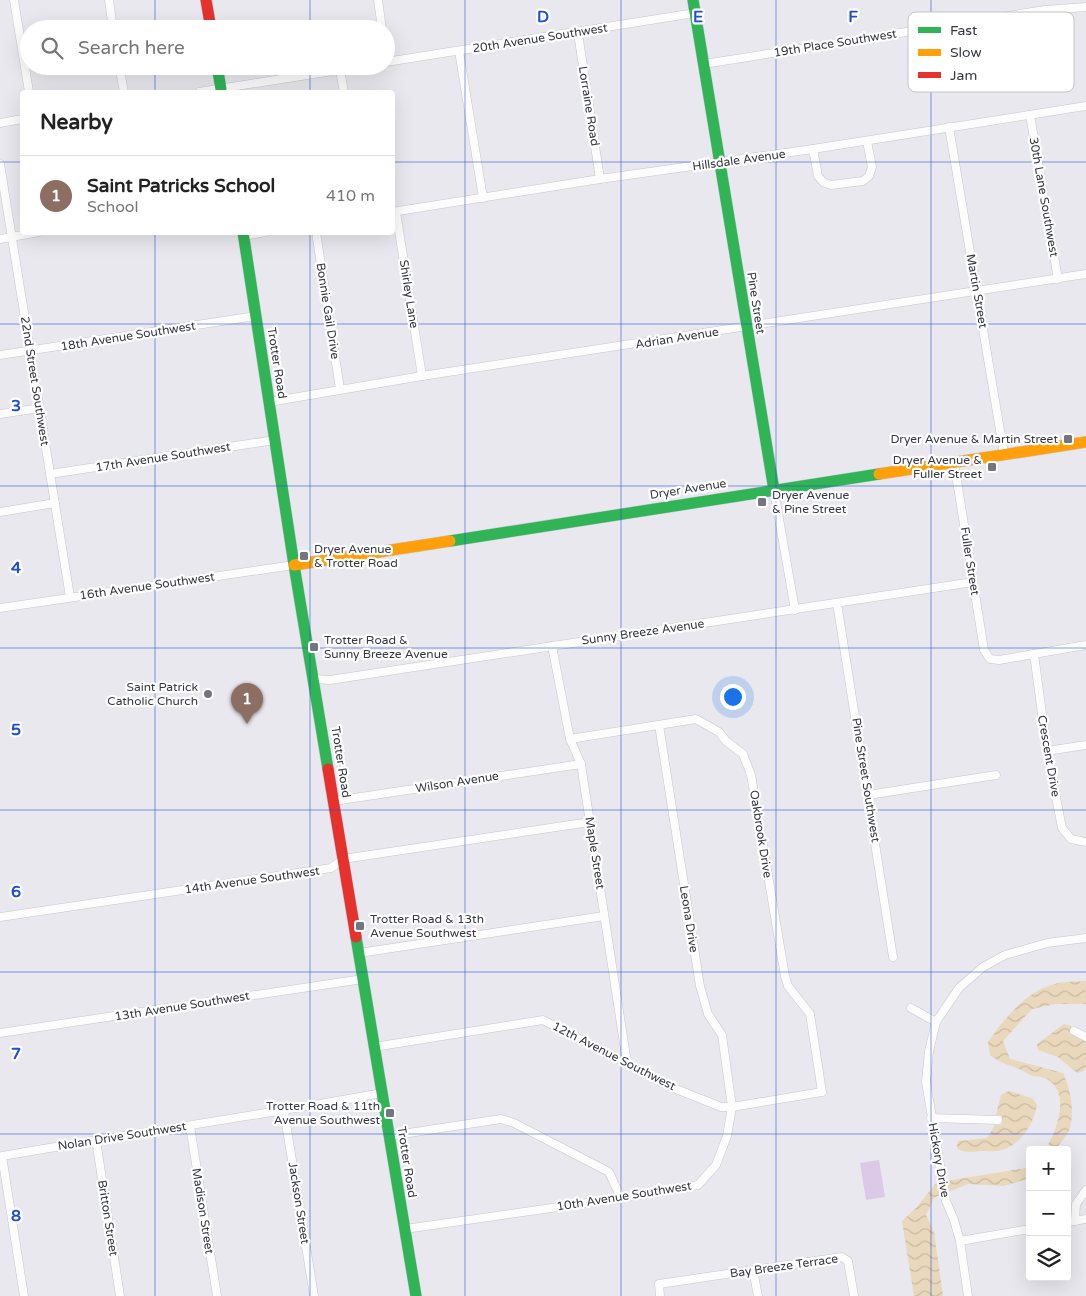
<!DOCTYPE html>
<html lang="en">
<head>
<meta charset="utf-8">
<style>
  :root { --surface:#fff; --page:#f2f2f2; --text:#222; --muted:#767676; --line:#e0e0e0; --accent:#74757f }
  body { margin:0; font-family:"Varela Round",sans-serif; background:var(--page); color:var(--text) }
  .controls { position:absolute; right:15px; bottom:15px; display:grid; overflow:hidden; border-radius:5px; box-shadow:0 5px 20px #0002 }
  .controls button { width:45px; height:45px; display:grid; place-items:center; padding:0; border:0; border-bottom:1px solid var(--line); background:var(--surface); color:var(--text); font:25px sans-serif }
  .you { position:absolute; left:732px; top:696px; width:18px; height:18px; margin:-12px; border:4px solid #fff; border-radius:50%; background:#1a73e8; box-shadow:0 0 0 8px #1a73e833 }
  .badge { display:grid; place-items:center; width:32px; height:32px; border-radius:50%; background:var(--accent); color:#fff; font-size:16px; font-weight:700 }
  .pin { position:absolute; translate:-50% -41px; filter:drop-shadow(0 1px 2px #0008) }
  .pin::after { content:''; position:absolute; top:26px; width:18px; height:15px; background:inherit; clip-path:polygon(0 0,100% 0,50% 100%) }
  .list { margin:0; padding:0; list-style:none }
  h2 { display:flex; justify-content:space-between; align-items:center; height:65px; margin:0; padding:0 20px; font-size:21px }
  h2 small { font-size:16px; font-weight:400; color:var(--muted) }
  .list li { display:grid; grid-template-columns:32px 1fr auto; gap:15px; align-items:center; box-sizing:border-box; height:80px; padding:0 20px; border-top:1px solid var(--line) }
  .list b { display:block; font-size:19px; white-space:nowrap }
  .list p { margin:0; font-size:16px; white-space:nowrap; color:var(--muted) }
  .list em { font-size:16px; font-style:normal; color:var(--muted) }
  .icon { flex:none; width:28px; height:28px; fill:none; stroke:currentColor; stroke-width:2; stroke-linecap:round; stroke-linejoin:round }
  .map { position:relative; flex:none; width:1086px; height:1296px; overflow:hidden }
  .search { position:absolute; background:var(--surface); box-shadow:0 5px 20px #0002; left:20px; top:20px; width:375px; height:55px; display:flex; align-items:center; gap:12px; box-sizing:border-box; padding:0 18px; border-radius:28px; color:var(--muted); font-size:19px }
  .panel { position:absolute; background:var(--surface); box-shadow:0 5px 20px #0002; left:20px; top:90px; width:375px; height:145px; border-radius:5px }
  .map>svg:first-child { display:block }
</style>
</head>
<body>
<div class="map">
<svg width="1086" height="1296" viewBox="0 0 1086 1296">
  <defs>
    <pattern id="water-waves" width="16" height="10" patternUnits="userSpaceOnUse" patternTransform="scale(1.25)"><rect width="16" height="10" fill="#e9d8bb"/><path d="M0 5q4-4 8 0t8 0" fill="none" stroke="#c8baa2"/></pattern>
  </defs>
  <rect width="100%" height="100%" fill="#e8e8ee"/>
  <!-- green -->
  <polygon fill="#dcc9e8" points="879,1160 885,1197 866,1200 860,1163"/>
  <!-- water -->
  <g fill="url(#water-waves)">
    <path d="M1086,981v23h-30l-24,5 -29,32 7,18 53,14c8,17 12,40 6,58 -3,6 -10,13 -14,19h-10c11,-18 27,-56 2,-71 -4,-3 -11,-2 -15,-3 -4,-2 -7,-4 -11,-6 -13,-6 -19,-6 -31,-15l-2,-13c15,-22 39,-52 67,-58 9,-3 21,-2 31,-3z"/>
    <polygon points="1064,1024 1072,1026 1069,1033 1086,1042 1086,1067 1084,1071 1077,1073 1058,1057 1038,1050 1037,1044"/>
    <path d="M1009,1091l23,7 5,7c-3,17 -14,37 -32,44 -7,3 -16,2 -24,2 -8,1 -16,2 -23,-2l-1,-3 1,-5 29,-3 8,-13h7v-9l-6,-1 5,-20z"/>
    <polygon points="1030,1166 1030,1178 1004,1186 968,1184 948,1192 946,1181 1026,1168"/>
    <polygon points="938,1183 940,1195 934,1198 926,1215 934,1232 943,1296 914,1296 902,1221 917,1207 935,1184"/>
  </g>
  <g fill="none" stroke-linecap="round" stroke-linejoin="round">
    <!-- street casing -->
    <g stroke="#c5c6cc" stroke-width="9">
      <g id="street">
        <polyline points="14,0 29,92"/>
        <polyline points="109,0 113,29"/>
        <polyline points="378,0 382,29"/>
        <polyline points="578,33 600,179"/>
        <polyline points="459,51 483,198"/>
        <polyline points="386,62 695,13"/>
        <polyline points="704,64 1045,10 1086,7"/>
        <polyline points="119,66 124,92"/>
        <polyline points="340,70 344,92"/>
        <polyline points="199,92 364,66"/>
        <polyline points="1030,115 1058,279"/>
        <polyline points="0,123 22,119"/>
        <polyline points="949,127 1004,454"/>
        <polyline points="813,149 818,176 823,182 831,185 863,181 869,176 872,167 867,141"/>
        <polyline points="0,164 70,597"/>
        <polyline points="392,212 600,179 813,149 1086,106"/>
        <polyline points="396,212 422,376"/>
        <polyline points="316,232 340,389"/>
        <polyline points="243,236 266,232"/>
        <polyline points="0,239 39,232"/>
        <polyline points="0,355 256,316"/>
        <polyline points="269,402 422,376 1086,274"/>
        <polyline points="0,414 40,408"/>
        <polyline points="954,462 984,650 990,659 999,660 1086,645"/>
        <polyline points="50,474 275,440"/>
        <polyline points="774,490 795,610"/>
        <polyline points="0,512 55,503"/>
        <polyline points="837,603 893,957"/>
        <polyline points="0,608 294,565"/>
        <polyline points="552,646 570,739 581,764 627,1063"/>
        <polyline points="1034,654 1047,751 1062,828 1071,839 1086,842"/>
        <polyline points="313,679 330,680 973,582"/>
        <polyline points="1047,751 1086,745"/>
        <polyline points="868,795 996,775"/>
        <polyline points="334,801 581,764"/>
        <polyline points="0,917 331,868 343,859 590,822"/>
        <polyline points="359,953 604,916"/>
        <polyline points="911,1008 936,1022"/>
        <polyline points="1074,1031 1086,1037"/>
        <polyline points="0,1033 363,979"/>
        <polyline points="374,1047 543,1020 676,1089 721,1107 732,1107 822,1092 810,1014 788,986 785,976 751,775 743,754 726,741 719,732 696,719 570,739"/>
        <polyline points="284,1111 314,1296"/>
        <polyline points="931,1118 998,1120"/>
        <polyline points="190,1126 217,1296"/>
        <polyline points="389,1136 501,1119 514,1123 609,1172 621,1198"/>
        <polyline points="96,1140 120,1296"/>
        <polyline points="1075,1221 1076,1204 1086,1190"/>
        <polyline points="1067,1222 1086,1219"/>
        <polyline points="405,1229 621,1198 698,1185 716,1165 727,1136 732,1107 722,1035 708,1014 700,986 659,725"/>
        <polyline points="960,1241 1030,1229"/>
        <polyline points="753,1270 758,1296"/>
        <path d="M24,1296l-22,-140c127,-22 254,-40 380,-63"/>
        <polyline points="660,1296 659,1284 842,1257 848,1261 854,1296"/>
        <polyline points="968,1296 960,1241 954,1220 946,1201 926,1082 929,1051 936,1022 959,988 983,967 1005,955 1047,943 1086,938"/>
      </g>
    </g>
    <!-- fast casing -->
    <g stroke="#c4c5d1" stroke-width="12">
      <g id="fast">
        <polyline points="693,0 774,490"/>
        <polyline points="217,66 221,89"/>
        <polyline points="243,232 294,565 328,769"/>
        <polyline points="450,541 879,474"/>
        <polyline points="356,937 416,1296"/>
      </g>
    </g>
    <!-- slow casing -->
    <g stroke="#c4c5d1" stroke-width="12">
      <g id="slow">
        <polyline points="879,474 1086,442"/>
        <polyline points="294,565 450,541"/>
      </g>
    </g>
    <!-- jam casing -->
    <g stroke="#c4c5d1" stroke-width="12">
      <g id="jam">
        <polyline points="206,0 211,29"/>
        <polyline points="328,769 356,937"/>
      </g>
    </g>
    <!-- street -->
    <use href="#street" stroke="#fcfcfc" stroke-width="8"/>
    <!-- fast -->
    <use href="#fast" stroke="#30b455" stroke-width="11"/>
    <!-- slow -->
    <use href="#slow" stroke="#ff9f0a" stroke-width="11"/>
    <!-- jam -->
    <use href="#jam" stroke="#e5322d" stroke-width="11"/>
  </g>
  <!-- grid -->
  <path fill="none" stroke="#1d4ed8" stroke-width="1" stroke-opacity="0.55" d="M155,0v29M310,0v29M465,0v1296M621,0v1296M776,0v1296M931,0v1296M155,66v26M310,66v26M0,162h22M392,162h694M155,232v1064M310,232v1064M0,324h1086M0,486h1086M0,648h1086M0,810h1086M0,972h1086M0,1134h1086"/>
  <!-- markers -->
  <g fill="#74757f" stroke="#fff" stroke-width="2">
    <rect x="1063" y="434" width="10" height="10" rx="2.5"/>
    <rect x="987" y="462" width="10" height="10" rx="2.5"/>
    <rect x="757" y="497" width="10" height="10" rx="2.5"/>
    <rect x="299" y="551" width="10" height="10" rx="2.5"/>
    <rect x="309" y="642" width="10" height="10" rx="2.5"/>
    <circle cx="208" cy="694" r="5"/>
    <rect x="355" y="921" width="10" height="10" rx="2.5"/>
    <rect x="385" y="1108" width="10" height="10" rx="2.5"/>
  </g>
  <g text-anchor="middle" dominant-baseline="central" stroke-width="4.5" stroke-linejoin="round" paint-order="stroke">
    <!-- street labels -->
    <g font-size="12" fill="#353743" stroke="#fff">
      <text transform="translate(540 38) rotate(-9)">20th Avenue Southwest</text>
      <text transform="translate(835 43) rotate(-9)">19th Place Southwest</text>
      <text transform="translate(589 106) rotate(81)">Lorraine Road</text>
      <text transform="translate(739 160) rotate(-8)">Hillsdale Avenue</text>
      <text transform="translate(1044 197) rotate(80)">30th Lane Southwest</text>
      <text transform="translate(977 291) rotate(80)">Martin Street</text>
      <text transform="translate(409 294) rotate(81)">Shirley Lane</text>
      <text transform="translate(756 303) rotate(81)">Pine Street</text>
      <text transform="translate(328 311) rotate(81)">Bonnie Gail Drive</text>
      <text transform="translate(128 336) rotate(-9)">18th Avenue Southwest</text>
      <text transform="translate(677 338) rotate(-9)">Adrian Avenue</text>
      <text transform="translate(277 363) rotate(81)">Trotter Road</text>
      <text transform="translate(35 381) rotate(81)">22nd Street Southwest</text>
      <text transform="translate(163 457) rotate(-9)">17th Avenue Southwest</text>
      <text transform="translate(688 489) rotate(-9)">Dryer Avenue</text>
      <text transform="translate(970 561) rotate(81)">Fuller Street</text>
      <text transform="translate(147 586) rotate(-8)">16th Avenue Southwest</text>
      <text transform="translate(643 632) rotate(-8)">Sunny Breeze Avenue</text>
      <text transform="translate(1049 756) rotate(80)">Crescent Drive</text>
      <text transform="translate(341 762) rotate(81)">Trotter Road</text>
      <text transform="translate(866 780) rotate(81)">Pine Street Southwest</text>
      <text transform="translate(457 782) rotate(-9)">Wilson Avenue</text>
      <text transform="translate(761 834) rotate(81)">Oakbrook Drive</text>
      <text transform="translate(595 853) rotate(81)">Maple Street</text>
      <text transform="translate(252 880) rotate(-8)">14th Avenue Southwest</text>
      <text transform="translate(689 919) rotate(81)">Leona Drive</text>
      <text transform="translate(182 1006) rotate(-9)">13th Avenue Southwest</text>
      <text transform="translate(614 1056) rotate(27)">12th Avenue Southwest</text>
      <text transform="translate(122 1136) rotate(-9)">Nolan Drive Southwest</text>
      <text transform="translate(939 1160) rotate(80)">Hickory Drive</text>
      <text transform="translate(407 1162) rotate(81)">Trotter Road</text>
      <text transform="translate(624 1196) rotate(-9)">10th Avenue Southwest</text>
      <text transform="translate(299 1203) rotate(81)">Jackson Street</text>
      <text transform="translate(203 1211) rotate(81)">Madison Street</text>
      <text transform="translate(108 1218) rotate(81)">Britton Street</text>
      <text transform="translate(784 1266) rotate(-8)">Bay Breeze Terrace</text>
    </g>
    <!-- poi labels -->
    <g font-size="12" fill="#353743" stroke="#fff" text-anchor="end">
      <text x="1058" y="439">Dryer Avenue &amp; Martin Street</text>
      <text x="982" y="460">Dryer Avenue &amp;<tspan x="982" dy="14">Fuller Street</tspan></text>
      <text x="772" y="495" text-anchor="start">Dryer Avenue<tspan x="772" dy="14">&amp; Pine Street</tspan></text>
      <text x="314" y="549" text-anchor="start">Dryer Avenue<tspan x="314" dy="14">&amp; Trotter Road</tspan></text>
      <text x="324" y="640" text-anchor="start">Trotter Road &amp;<tspan x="324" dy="14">Sunny Breeze Avenue</tspan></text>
      <text x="198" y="687">Saint Patrick<tspan x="198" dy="14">Catholic Church</tspan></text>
      <text x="370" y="919" text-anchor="start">Trotter Road &amp; 13th<tspan x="370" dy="14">Avenue Southwest</tspan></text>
      <text x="380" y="1106">Trotter Road &amp; 11th<tspan x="380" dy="14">Avenue Southwest</tspan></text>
    </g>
  </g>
  <!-- legend -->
  <rect x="908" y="12" width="166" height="80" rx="8" fill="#fff" stroke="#c2c3c7" stroke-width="1"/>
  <rect x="918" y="27" width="23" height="6" fill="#30b455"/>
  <rect x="918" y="49" width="23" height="7" fill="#ff9f0a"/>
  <rect x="918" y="72" width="23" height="6" fill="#e5322d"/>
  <g font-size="14" fill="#353743">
    <text x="950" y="35">Fast</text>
    <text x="950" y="57">Slow</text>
    <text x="950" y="80">Jam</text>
  </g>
  <g font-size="16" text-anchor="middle" font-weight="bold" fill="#1d4ed8" stroke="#fff" stroke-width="4.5" stroke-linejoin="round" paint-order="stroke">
    <text x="543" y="22">D</text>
    <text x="698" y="22">E</text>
    <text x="853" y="22">F</text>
    <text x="16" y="411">3</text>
    <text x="16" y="573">4</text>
    <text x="16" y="735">5</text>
    <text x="16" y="897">6</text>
    <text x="16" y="1059">7</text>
    <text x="16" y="1221">8</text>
  </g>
</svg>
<div class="controls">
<button>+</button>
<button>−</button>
<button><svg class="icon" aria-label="layers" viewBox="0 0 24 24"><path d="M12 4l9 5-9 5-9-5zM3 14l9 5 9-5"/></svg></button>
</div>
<div class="you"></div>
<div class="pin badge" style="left:247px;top:724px;background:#8d6e63">1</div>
<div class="search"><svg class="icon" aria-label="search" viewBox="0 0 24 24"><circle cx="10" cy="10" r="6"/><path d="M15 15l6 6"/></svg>Search here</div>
<section class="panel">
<h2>Nearby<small></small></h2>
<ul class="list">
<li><span class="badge" style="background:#8d6e63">1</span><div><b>Saint Patricks School</b><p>School</p></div><em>410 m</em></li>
</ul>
</section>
</div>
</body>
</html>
